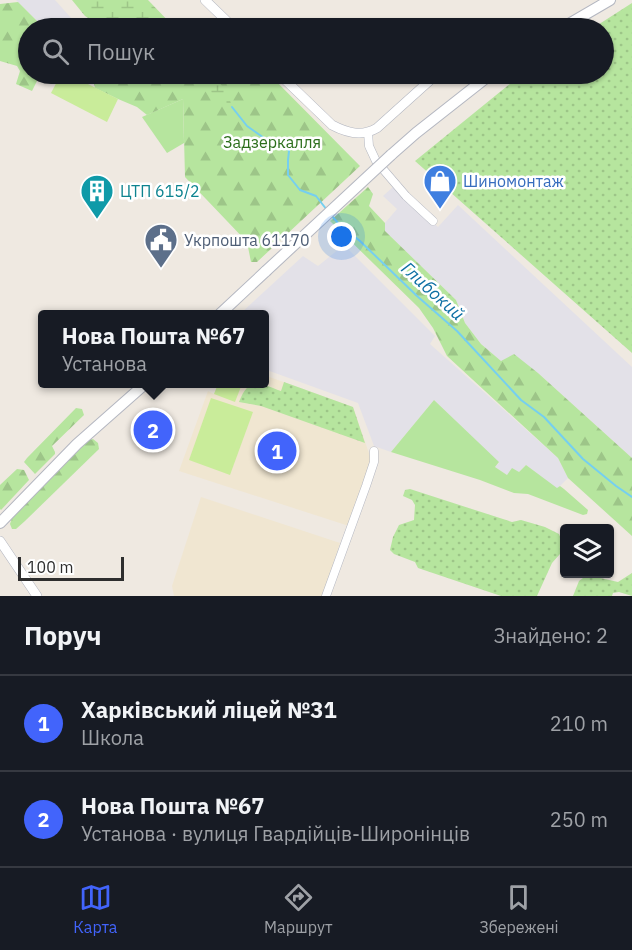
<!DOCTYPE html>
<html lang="uk">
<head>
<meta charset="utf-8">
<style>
  :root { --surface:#171b24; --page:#20242c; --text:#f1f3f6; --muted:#9ea1a6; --line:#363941; --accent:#4264fb }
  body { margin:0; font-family:"IBM Plex Sans",sans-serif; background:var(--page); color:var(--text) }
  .controls { position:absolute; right:18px; bottom:18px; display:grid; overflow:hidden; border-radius:6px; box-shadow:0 2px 4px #0004 }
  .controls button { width:54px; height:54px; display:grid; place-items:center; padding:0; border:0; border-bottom:2px solid var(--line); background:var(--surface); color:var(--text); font:30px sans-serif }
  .scale { position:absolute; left:18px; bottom:15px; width:106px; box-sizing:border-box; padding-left:6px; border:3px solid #2e2e2e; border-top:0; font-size:16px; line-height:21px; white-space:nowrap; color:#2e2e2e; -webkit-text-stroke:4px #fff; paint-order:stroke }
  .you { position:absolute; left:342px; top:237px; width:21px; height:21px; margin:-15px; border:4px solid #fff; border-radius:50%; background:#1a73e8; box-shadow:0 0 0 9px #1a73e833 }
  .badge { display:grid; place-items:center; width:39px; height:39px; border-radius:50%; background:var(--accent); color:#fff; font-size:20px; font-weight:700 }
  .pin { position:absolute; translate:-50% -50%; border:3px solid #fff; box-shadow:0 2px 6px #0006 }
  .popup { position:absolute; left:38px; top:310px; width:231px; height:78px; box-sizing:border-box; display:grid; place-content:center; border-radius:6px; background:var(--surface); filter:drop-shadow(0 2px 4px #0005); font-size:20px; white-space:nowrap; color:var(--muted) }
  .popup b { font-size:22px; color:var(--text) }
  .popup::after { content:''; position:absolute; left:50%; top:100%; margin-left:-12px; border:12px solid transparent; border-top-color:var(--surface) }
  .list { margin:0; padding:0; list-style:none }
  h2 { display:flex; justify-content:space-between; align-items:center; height:78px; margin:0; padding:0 24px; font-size:26px }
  h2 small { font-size:20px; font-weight:400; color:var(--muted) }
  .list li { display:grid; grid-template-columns:39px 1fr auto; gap:18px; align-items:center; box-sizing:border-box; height:96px; padding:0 24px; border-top:2px solid var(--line) }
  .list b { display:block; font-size:22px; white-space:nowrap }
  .list p { margin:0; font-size:20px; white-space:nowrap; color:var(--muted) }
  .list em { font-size:20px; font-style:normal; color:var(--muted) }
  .icon { flex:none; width:33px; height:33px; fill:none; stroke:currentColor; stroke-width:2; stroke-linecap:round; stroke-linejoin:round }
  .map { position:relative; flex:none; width:632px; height:596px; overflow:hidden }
  .search { position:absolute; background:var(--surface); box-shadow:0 2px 4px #0004; left:18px; right:18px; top:18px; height:66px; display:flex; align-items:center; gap:15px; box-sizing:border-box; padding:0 21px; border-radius:33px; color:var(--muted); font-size:22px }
  .sheet { height:270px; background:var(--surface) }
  nav { display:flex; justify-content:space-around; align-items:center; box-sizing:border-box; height:84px; border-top:2px solid var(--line); background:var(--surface); font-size:16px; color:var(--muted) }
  nav a { display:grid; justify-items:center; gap:3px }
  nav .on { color:var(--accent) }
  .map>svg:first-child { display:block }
</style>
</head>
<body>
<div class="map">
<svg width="632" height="596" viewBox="0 0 632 596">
  <defs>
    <pattern id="forest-firs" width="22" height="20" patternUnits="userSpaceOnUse" patternTransform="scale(1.5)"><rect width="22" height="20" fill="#b6e59e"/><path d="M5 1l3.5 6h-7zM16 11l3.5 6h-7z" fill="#9dc588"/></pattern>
    <pattern id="wetland-marsh" width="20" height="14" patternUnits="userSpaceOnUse" patternTransform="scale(1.5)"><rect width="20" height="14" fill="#b6e59e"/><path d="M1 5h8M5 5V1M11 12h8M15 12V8" fill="none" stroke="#9dc588"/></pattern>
    <pattern id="garden-dots" width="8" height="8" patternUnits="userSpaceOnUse" patternTransform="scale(1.5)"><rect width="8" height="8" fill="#b6e59e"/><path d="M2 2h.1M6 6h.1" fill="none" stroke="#9dc588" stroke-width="1.8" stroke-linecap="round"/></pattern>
  </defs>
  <rect width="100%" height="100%" fill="#efe9e1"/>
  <!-- industrial -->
  <g fill="#e3e1e8">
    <polygon points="16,0 55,0 80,28 44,28"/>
    <polygon points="394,186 438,227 458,205 632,367 632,458 538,373 501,361 481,344 465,323 456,300 385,231 385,223 397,209 383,196"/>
    <polygon points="344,245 435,336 430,344 558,458 568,478 557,489 526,465 519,472 507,475 495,467 499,463 434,400 391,452 374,446 358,403 264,369 264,314 240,314 303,256 318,266"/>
  </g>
  <!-- education -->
  <g fill="#f0e6d1">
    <polygon points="264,375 353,407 371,459 349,526 179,471 208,391 214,394 218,384 264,384"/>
    <polygon points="201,497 340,543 323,596 174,596 172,586"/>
  </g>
  <!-- grass -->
  <g fill="#b6e59e">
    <polygon points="183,99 184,143 167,153 142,117"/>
    <polygon points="434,400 499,462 495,467 507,475 512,468 519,472 526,465 557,488 560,486 564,489 588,510 587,514 583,515 528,494 514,493 480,480 391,452"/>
  </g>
  <!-- forest -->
  <g fill="url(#forest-firs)">
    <polygon points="18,2 44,28 28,28 28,74 43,74 40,75 32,91 16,84 20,71 17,66 0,61 0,4"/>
    <polygon points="72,74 173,74 199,81 206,74 269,74 360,166 257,262 251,262 247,242 185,177 183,99 147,115 137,107 118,99 95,88 94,84"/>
    <polygon points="368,187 373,194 369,206 385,223 385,231 456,300 465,323 481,344 501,361 514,354 538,373 632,458 632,536 568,478 558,458 447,356 433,328 419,308 330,221"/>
    <polygon points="76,408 82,409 84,415 52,446 55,452 55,454 35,474 24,462 27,458"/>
    <polygon points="93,439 98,443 99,449 25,521 16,529 12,529 10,524 12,518 89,440"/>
    <polygon points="17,469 24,470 29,480 1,510 0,509 0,485"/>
  </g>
  <!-- wetland -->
  <g fill="url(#wetland-marsh)">
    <polygon points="72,0 148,0 175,28 104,28 85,16"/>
    <polygon points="173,74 213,74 228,94 232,107 218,99 199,81"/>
  </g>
  <!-- garden -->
  <g fill="url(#garden-dots)">
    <polygon points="632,3 632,353 415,161 522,74 604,74 604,28 593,28"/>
    <path d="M284,382l69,25 12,36 -104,-37 -22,-4c10,-26 20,-19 42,-11z"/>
    <polygon points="410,489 512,522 521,520 545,527 559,534 564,546 560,554 552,563 537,596 501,596 418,568 415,562 394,554 390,550 393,537 399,525 414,520 415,505 412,500 403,496 405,490"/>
    <polygon points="632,573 632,596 619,592 613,593 612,596 573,596 579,581 587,575 618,582"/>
  </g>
  <!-- pitch -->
  <g fill="#c9ec9a">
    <polygon points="61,74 68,74 118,99 107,122 51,93"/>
    <polygon points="218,384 242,384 235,402 214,394"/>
    <polygon points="211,398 253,412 230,475 189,460"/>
  </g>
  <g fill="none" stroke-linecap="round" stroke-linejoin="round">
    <!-- stream -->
    <g stroke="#75cff0" stroke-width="2">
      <polyline points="232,107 247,126 264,138 277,139 284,144 289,151 288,160 288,175 300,190 316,196 327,210"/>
      <polyline points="331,215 339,224 360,241 417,296 457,331 521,400 544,417 583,459 616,486 632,497"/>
    </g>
    <!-- minor casing -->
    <g stroke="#b4b7c1" stroke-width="9">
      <g id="minor">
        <polyline points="368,132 369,146 376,161 406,196 433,221"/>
        <polyline points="326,596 366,486 374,462 374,451"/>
      </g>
    </g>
    <!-- tertiary casing -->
    <g stroke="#b4b7c1" stroke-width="10">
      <g id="tertiary">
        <polyline points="205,0 234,28"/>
        <path d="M279,74l53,51c15,8 30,12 45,3l60,-54"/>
        <polyline points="0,541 37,596"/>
      </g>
    </g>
    <!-- secondary casing -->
    <g stroke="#b4b7c1" stroke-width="12">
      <g id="secondary">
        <polyline points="562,28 610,0"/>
        <polyline points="391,155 416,133 491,74"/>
        <polyline points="220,314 266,271"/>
        <polyline points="0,523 77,444 145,384"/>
      </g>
    </g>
    <!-- minor -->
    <use href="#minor" stroke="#fff" stroke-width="8"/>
    <!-- tertiary -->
    <use href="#tertiary" stroke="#fff" stroke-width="9"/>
    <!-- secondary -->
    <use href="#secondary" stroke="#fff" stroke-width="10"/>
    <!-- secondary-bridge casing -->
    <g stroke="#b4b7c1" stroke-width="12" stroke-linecap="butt">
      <polyline id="secondary-bridge" points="266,271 391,155"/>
    </g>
    <!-- secondary-bridge -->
    <use href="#secondary-bridge" stroke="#fff" stroke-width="10"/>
  </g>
  <!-- icons -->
  <defs>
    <g id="shop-pin" transform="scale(1.725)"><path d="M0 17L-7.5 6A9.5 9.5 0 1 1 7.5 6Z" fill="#3f7fe0" stroke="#fff"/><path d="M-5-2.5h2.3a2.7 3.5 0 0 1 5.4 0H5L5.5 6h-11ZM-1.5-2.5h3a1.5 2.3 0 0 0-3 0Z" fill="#fff"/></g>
    <g id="building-pin" transform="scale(1.725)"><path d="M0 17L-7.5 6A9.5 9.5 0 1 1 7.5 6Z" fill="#0f9aa8" stroke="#fff"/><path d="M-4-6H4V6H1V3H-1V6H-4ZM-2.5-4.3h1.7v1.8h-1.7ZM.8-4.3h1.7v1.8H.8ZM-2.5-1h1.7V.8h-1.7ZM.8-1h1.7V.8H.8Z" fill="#fff"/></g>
    <g id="civic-pin" transform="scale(1.725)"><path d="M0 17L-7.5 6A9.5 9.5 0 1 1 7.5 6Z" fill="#5c6f8a" stroke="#fff"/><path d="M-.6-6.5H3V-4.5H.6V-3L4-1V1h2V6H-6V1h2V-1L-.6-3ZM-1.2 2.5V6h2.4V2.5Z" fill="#fff"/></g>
  </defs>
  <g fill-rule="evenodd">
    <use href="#shop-pin" x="440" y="181"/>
    <use href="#building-pin" x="97" y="191"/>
    <use href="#civic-pin" x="161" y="240"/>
  </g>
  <g text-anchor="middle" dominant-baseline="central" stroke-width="5" stroke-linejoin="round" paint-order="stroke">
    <!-- park labels -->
    <g font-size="16" fill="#2c6e1b" stroke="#fff">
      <text x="272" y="142">Задзеркалля</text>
    </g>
    <!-- shop labels -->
    <g font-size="16" fill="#366cbe" stroke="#fff" text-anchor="start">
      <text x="463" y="181">Шиномонтаж</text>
    </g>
    <!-- culture labels -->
    <g font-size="16" fill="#0d838f" stroke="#fff" text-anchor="start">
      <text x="120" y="191">ЦТП 615/2</text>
    </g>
    <!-- service labels -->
    <g font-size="16" fill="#4e5e75" stroke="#fff" text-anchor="start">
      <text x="184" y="240">Укрпошта 61170</text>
    </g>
    <!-- water labels -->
    <g font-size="18" font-style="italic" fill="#0d6fa3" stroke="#fff">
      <text transform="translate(433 291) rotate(42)">Глибокий</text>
    </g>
  </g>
</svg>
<div class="controls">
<button><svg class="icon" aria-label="layers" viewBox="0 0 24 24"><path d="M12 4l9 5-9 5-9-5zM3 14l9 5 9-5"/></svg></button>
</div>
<div class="scale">100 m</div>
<div class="you"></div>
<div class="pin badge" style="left:277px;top:451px">1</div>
<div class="pin badge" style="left:153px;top:430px">2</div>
<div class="popup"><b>Нова Пошта №67</b>Установа</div>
<div class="search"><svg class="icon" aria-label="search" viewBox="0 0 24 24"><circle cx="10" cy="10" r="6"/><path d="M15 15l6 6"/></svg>Пошук</div>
</div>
<section class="sheet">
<h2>Поруч<small>Знайдено: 2</small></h2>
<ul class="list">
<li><span class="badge">1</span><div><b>Харківський ліцей №31</b><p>Школа</p></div><em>210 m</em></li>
<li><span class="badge">2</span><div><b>Нова Пошта №67</b><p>Установа · вулиця Гвардійців-Широнінців</p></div><em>250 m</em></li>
</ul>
</section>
<nav>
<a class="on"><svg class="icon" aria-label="map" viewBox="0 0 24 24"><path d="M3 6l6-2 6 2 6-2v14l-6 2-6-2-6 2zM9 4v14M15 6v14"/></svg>Карта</a>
<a><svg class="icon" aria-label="directions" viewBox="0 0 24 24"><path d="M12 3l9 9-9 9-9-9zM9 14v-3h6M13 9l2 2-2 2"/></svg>Маршрут</a>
<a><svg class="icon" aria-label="saved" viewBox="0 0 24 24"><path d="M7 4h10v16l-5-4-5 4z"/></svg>Збережені</a>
</nav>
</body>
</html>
